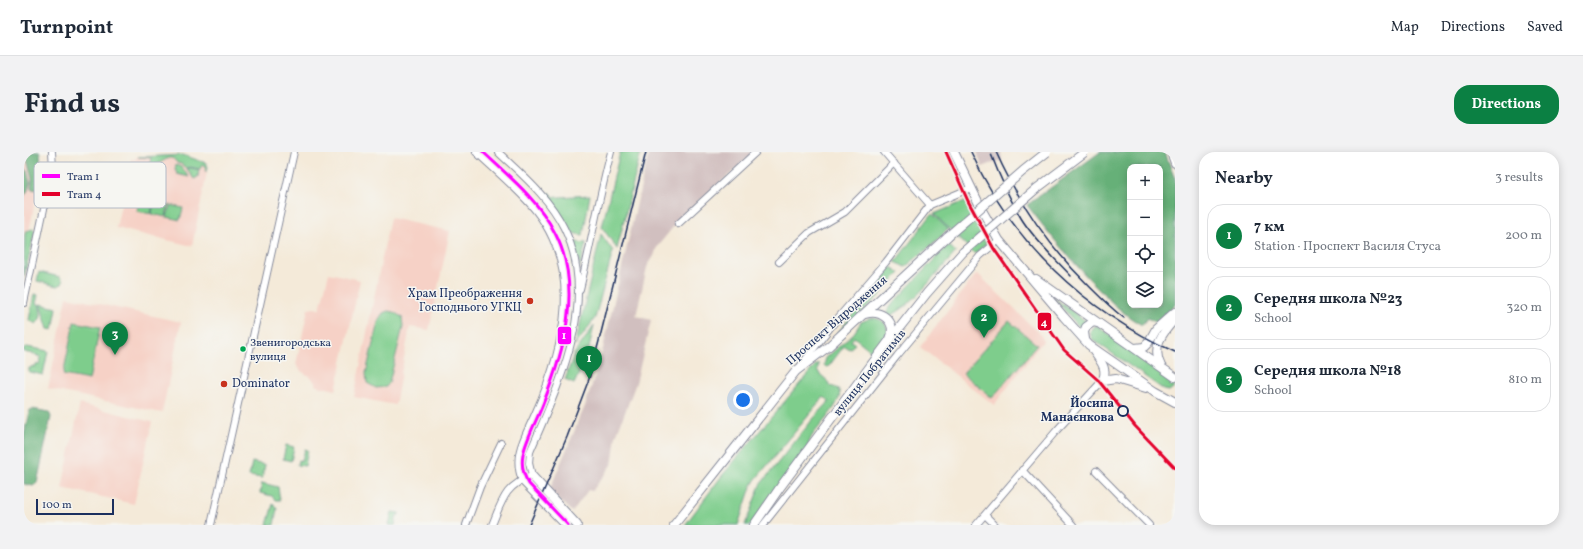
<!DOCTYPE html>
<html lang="en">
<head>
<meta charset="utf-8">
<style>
  :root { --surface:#fff; --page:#f2f2f3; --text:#1f2937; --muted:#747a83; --line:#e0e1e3; --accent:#0b8043 }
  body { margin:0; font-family:Vollkorn,serif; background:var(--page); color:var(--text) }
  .controls { position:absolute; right:12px; top:12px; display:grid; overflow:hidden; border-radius:8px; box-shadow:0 2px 10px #0003 }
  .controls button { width:36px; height:36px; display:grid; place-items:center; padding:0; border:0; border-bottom:1px solid var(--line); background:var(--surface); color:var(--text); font:20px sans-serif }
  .scale { position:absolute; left:12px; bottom:10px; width:78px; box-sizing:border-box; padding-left:4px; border:2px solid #1b2f5e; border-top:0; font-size:11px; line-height:14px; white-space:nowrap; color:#1b2f5e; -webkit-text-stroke:3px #f6f6f2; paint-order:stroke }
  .you { position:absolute; left:719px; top:248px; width:14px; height:14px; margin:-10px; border:3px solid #fff; border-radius:50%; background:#1a73e8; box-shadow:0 0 0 6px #1a73e833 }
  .badge { display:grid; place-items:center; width:26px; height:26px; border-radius:50%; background:var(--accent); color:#fff; font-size:13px; font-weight:700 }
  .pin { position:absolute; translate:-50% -33px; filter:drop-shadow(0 1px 2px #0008) }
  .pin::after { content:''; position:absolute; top:21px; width:14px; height:12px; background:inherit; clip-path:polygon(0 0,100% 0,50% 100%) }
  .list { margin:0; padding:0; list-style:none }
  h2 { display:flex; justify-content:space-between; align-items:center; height:52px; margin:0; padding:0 16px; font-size:17px }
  h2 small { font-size:13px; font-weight:400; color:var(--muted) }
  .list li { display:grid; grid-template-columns:26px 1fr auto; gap:12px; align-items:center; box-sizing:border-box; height:64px; margin:0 8px 8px; padding:0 8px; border:1px solid var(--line); border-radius:16px }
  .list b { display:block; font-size:15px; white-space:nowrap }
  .list p { margin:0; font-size:13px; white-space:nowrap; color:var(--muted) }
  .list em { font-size:13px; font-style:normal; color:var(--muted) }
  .icon { flex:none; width:22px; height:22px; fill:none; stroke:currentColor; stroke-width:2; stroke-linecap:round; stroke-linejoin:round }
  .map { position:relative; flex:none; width:1151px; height:373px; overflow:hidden; border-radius:16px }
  header { display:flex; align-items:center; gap:24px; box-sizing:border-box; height:56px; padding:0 20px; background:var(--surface); border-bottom:1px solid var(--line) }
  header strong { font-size:19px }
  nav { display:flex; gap:22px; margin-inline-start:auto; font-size:14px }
  .intro { display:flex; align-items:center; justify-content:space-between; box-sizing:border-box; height:96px; padding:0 24px }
  h1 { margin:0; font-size:28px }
  .button { padding:10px 18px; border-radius:16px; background:var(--accent); color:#fff; font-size:14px; font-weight:700 }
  main { display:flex; gap:24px; padding:0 24px }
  aside { flex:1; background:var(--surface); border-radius:16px; box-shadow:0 2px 10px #0003 }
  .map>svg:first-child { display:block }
</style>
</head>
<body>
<header>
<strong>Turnpoint</strong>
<nav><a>Map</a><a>Directions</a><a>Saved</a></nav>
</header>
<div class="intro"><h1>Find us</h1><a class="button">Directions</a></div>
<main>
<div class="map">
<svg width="1151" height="373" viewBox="0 0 1151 373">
  <rect width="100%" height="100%" fill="#f6f6f2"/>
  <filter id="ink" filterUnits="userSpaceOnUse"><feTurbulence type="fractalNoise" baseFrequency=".025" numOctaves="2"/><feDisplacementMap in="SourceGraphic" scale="8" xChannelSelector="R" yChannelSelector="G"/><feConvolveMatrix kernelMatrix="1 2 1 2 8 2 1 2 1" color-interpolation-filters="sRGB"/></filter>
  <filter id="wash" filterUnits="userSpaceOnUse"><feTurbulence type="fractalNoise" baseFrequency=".012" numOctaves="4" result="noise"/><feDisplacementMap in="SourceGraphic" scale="16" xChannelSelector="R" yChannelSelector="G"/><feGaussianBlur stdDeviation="0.9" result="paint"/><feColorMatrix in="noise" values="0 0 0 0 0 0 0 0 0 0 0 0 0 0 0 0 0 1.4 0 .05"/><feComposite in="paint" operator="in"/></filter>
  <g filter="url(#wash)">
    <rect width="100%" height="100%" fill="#f4ead9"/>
    <!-- built -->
    <g fill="#f6d1c6">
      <polygon points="0,0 16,0 16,23 0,107"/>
      <polygon points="159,3 182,11 184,15 168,94 92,76 107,7 111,8 112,5"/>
      <polygon points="366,66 426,79 405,178 386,175 371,253 330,245"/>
      <polygon points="305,121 336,128 312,238 293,234 288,226 277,219 272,212 284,157 290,156 296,157"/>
      <polygon points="953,121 1017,183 1019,189 970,253 896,195"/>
      <polygon points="43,145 157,170 138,261 24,237"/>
      <polygon points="56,252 128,270 110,352 38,336"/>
    </g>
    <!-- industrial -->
    <g fill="#d1bfbf">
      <polygon points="625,0 730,0 654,69 633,95 630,104 623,115 612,164 627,168 612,231 592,284 588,313 568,339 564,338 548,360 525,339 561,254 576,209"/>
      <polygon points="953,0 977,0 978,8 958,15"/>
    </g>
    <!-- green -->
    <g fill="#7ecd8c" stroke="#4c7e75">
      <polygon points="596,0 617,0 593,97 578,75"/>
      <path d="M159,3l23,8 2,4 -1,4h-2l1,-5 -4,-1 -2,4 -9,-2 -5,1 -5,-4 -4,-1c-7,-11 -12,-1 -20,1 -2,1 -5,0 -7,0l1,-6 -13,-1z"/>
      <polygon points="152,13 157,15 165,25 153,22 151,17"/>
      <polygon points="167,16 175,18 174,25 170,27 163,17"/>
      <polygon points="526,40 530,45 534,45 566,43 559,83 547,81 524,46 523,44"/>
      <polygon points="115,46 129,50 127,62 113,59"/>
      <polygon points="941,49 962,92 951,102 910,62"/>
      <polygon points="130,50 144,53 142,65 128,62"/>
      <polygon points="146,53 159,56 156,68 143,65"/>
      <polygon points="908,62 924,77 913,89 881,115 871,110"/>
      <polygon points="9,77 11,79 0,125 1,82 2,79"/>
      <polygon points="577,82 589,99 571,166 551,194"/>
      <polygon points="551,90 562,91 556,115 550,93"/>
      <path d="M924,93l8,7c-15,16 -47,58 -66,63l-2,-1v-4l7,-9z"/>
      <polygon points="867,115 876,121 858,138 859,140 813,182"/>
      <polygon points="15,120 36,125 39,129 38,132 33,134 13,129"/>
      <path d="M10,142l4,1 -2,9h3c2,9 4,13 -3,20l-7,-4z"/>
      <polygon points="1030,146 1063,170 1057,177"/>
      <polygon points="16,152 33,156 29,178 24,177"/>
      <polygon points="364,159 369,160 378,165 379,175 365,231 362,235 352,236 343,231 342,221 354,170 359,161"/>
      <path d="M847,166c11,0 18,6 16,17l-14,20 -8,5 6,-9 -17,-14 -3,4 4,3 -6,5 -5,-3 -15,20 -3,1 -2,-2 2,-7 28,-25 7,-11z"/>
      <polygon points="985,169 1013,193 968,246 939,221"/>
      <polygon points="50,170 76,175 65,228 39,223"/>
      <polygon points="570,174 563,204 550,232 541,228 550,202"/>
      <polygon points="1071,174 1074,174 1147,227 1150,231 1149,236 1145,239 1140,238 1068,187 1066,180"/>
      <polygon points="3,195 24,199 19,223 5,220 5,216 7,216 8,214 11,215 12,212 15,213 17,205 13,204 13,203 0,200 0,196"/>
      <path d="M794,210v6l-1,1 3,6h1l9,8 -1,2c4,3 7,1 10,6 5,10 -21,36 -27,45 -2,3 -3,8 -5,12l-56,77h-6l15,-40 53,-66 16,-17 -5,-5 -69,83 -4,7 -13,38h-53l36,-48z"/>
      <polygon points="262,293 270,295 267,309 259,307"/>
      <polygon points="281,297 284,298 281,314 273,313 274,308 278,309"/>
      <polygon points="228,310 241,313 238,326 225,324"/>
      <polygon points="238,331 254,335 256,348 251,348 248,344 236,341"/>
      <polygon points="249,352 253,357 250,373 243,373"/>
      <polygon points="368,360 375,361 375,363 373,363 371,373 365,373"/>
    </g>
    <!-- forest -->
    <g fill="#66b078" stroke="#40706b" fill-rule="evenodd">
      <polygon points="1,0 16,0 17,14 13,38 7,37 8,27"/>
      <path d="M1076,0h65l10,27v125l-18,19 -10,-5 -5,7c-17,-9 -31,-23 -44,-37 -26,-26 -49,-54 -71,-83zM1106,15h30v138h-30z"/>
      <polygon points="0,17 3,19 6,31 3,41 0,44"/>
      <polygon points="8,257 25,260 27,265 13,331 9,334 0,332 0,283 5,259"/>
    </g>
  </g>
  <g filter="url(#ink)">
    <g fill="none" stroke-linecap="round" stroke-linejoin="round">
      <!-- minor casing -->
      <g stroke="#888c9c" stroke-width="8">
        <g id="minor">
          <path d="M452,0c18,17 38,34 55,53 54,62 34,142 4,209 -10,23 -23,41 -13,66"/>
          <polyline points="860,0 906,53"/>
          <polyline points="654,72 732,0"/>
          <polyline points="755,110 785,81 821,60 870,11"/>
          <path d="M556,137c11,-45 19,-92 31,-137"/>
          <polyline points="0,151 24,38 29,15 28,0"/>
          <polyline points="777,213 813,167 862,110 906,53 947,36"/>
          <polyline points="998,318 1049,373"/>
          <polyline points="1072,319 1125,373"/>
          <polyline points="961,363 971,373"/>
          <polyline points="187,373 270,0"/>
          <polyline points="442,373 456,335 477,291"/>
          <path d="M468,373c10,-24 13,-40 40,-49l-3,-13 1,-11c29,-68 70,-151 34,-224 -15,-31 -42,-53 -66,-76"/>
          <polyline points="739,373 873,204 956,104 975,88"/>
          <polyline points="952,373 1033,278 1078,229"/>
        </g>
      </g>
      <!-- major casing -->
      <g stroke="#888c9c" stroke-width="10">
        <g id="major">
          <polyline points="930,0 959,60 975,88 1040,165 1065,193 1131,239 1151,250"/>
          <polyline points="1147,0 1151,11"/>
          <polyline points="1012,127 1151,225"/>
          <path d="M841,162c15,-5 33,7 25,25"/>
          <polyline points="1061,187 1060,180 1062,175 1069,170 1074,171"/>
          <polyline points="1111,196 1120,195 1124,191 1132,177 1151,160"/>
          <path d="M1069,198c7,11 16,19 9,31"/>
          <path d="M1137,214c-10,-19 1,-33 14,-47"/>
          <polyline points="1078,229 1092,227 1122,236"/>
          <polyline points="508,324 553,373"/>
          <polyline points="498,328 542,373"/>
          <polyline points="650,373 772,219 805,194 924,84"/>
          <polyline points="730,373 757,334 865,189 903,141 939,100"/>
        </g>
      </g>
      <!-- minor -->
      <use href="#minor" stroke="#fff" stroke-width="6"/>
      <!-- major -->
      <use href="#major" stroke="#fff" stroke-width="8"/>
      <!-- rail -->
      <g stroke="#1b2f5e" stroke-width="1.5">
        <path d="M947,0c41,91 114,159 204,200"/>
        <path d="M972,0c23,51 54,96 94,135 11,11 22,22 34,31"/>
        <path d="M967,2c8,21 18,44 30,64 12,20 34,41 50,58"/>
        <polyline points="505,373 543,285 565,227 575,189 622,0"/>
      </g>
      <!-- major-bridge casing -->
      <g stroke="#888c9c" stroke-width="10" stroke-linecap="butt">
        <g id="major-bridge">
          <polyline points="924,84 999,19 1023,0"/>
          <polyline points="939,100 1012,37 1061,0"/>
        </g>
      </g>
      <!-- major-bridge -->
      <use href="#major-bridge" stroke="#fff" stroke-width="8"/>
      <!-- tram-1 casing -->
      <g stroke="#f6f6f2" stroke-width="6">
        <path id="tram-1" d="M459,0c27,25 56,49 72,81 28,54 9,119 -12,171 -6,16 -17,35 -20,51 -2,11 0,20 6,29l39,41"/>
      </g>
      <!-- tram-2 casing -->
      <g stroke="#f6f6f2" stroke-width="6">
        <polyline id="tram-2" points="922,0 944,49 970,97 1040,198 1074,228 1111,274 1151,316"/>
      </g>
      <!-- tram-1 -->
      <use href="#tram-1" stroke="#f0f" stroke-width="3"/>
      <!-- tram-2 -->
      <use href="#tram-2" stroke="#e4002b" stroke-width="3"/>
    </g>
  </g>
  <!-- markers -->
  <g fill="#c8321e" stroke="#f6f6f2" stroke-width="1.5">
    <circle cx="506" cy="149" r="4"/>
    <circle cx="200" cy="232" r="4"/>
  </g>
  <circle fill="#00a651" stroke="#f6f6f2" stroke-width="1.5" cx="219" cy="197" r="3.5"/>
  <circle fill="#f6f6f2" stroke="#1b2f5e" stroke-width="2" cx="1099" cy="259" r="5"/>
  <g text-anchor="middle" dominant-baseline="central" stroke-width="3" stroke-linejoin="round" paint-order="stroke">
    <!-- bus labels -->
    <g font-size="11" fill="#1b2f5e" stroke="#f6f6f2" text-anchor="start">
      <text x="226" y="191">Звенигородська<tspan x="226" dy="14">вулиця</tspan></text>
    </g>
    <!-- poi labels -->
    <g font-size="12" fill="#1b2f5e" stroke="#f6f6f2" text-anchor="end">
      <text x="498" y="142">Храм Преображення<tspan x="498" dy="14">Господнього УГКЦ</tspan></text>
      <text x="208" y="232" text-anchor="start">Dominator</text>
    </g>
    <!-- street labels -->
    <g font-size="12" fill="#1b2f5e" stroke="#f6f6f2">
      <text transform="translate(813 169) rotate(-41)">Проспект Відродження</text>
      <text transform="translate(846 221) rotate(-51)">вулиця Побратимів</text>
    </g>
    <!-- stop labels -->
    <g font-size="12" font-weight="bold" fill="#1b2f5e" stroke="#f6f6f2" text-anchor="end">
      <text x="1090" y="252">Йосипа<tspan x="1090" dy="14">Манаєнкова</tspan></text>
    </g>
  </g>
  <!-- legend -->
  <rect x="10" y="10" width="132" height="46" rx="6" fill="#f6f6f2" stroke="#b4bac6" stroke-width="1"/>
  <rect x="18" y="22" width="18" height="4" fill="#f0f"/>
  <rect x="18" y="40" width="18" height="4" fill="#e4002b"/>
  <g font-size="11" fill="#1b2f5e">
    <text x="43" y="28">Tram 1</text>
    <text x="43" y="46">Tram 4</text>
  </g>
  <g stroke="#f6f6f2" stroke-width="1.5">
    <rect x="1013" y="160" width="15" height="19" rx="4" fill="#e4002b"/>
    <rect x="533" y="174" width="15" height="19" rx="4" fill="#f0f"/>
  </g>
  <g font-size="11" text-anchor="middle" font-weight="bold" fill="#fff">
    <text x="1020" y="174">4</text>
    <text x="540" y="187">1</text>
  </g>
</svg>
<div class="controls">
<button>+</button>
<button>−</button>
<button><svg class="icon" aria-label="locate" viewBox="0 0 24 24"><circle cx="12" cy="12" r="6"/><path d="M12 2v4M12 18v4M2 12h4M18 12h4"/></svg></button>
<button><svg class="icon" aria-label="layers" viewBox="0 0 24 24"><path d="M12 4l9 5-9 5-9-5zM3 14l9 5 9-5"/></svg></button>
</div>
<div class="scale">100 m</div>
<div class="you"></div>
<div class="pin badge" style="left:565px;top:227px">1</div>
<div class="pin badge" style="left:960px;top:186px">2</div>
<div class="pin badge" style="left:91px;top:203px">3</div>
</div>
<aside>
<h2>Nearby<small>3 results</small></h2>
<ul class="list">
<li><span class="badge">1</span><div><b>7 км</b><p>Station · Проспект Василя Стуса</p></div><em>200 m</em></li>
<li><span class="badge">2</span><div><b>Середня школа №23</b><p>School</p></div><em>320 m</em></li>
<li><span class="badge">3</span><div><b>Середня школа №18</b><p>School</p></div><em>810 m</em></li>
</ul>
</aside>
</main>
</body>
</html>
